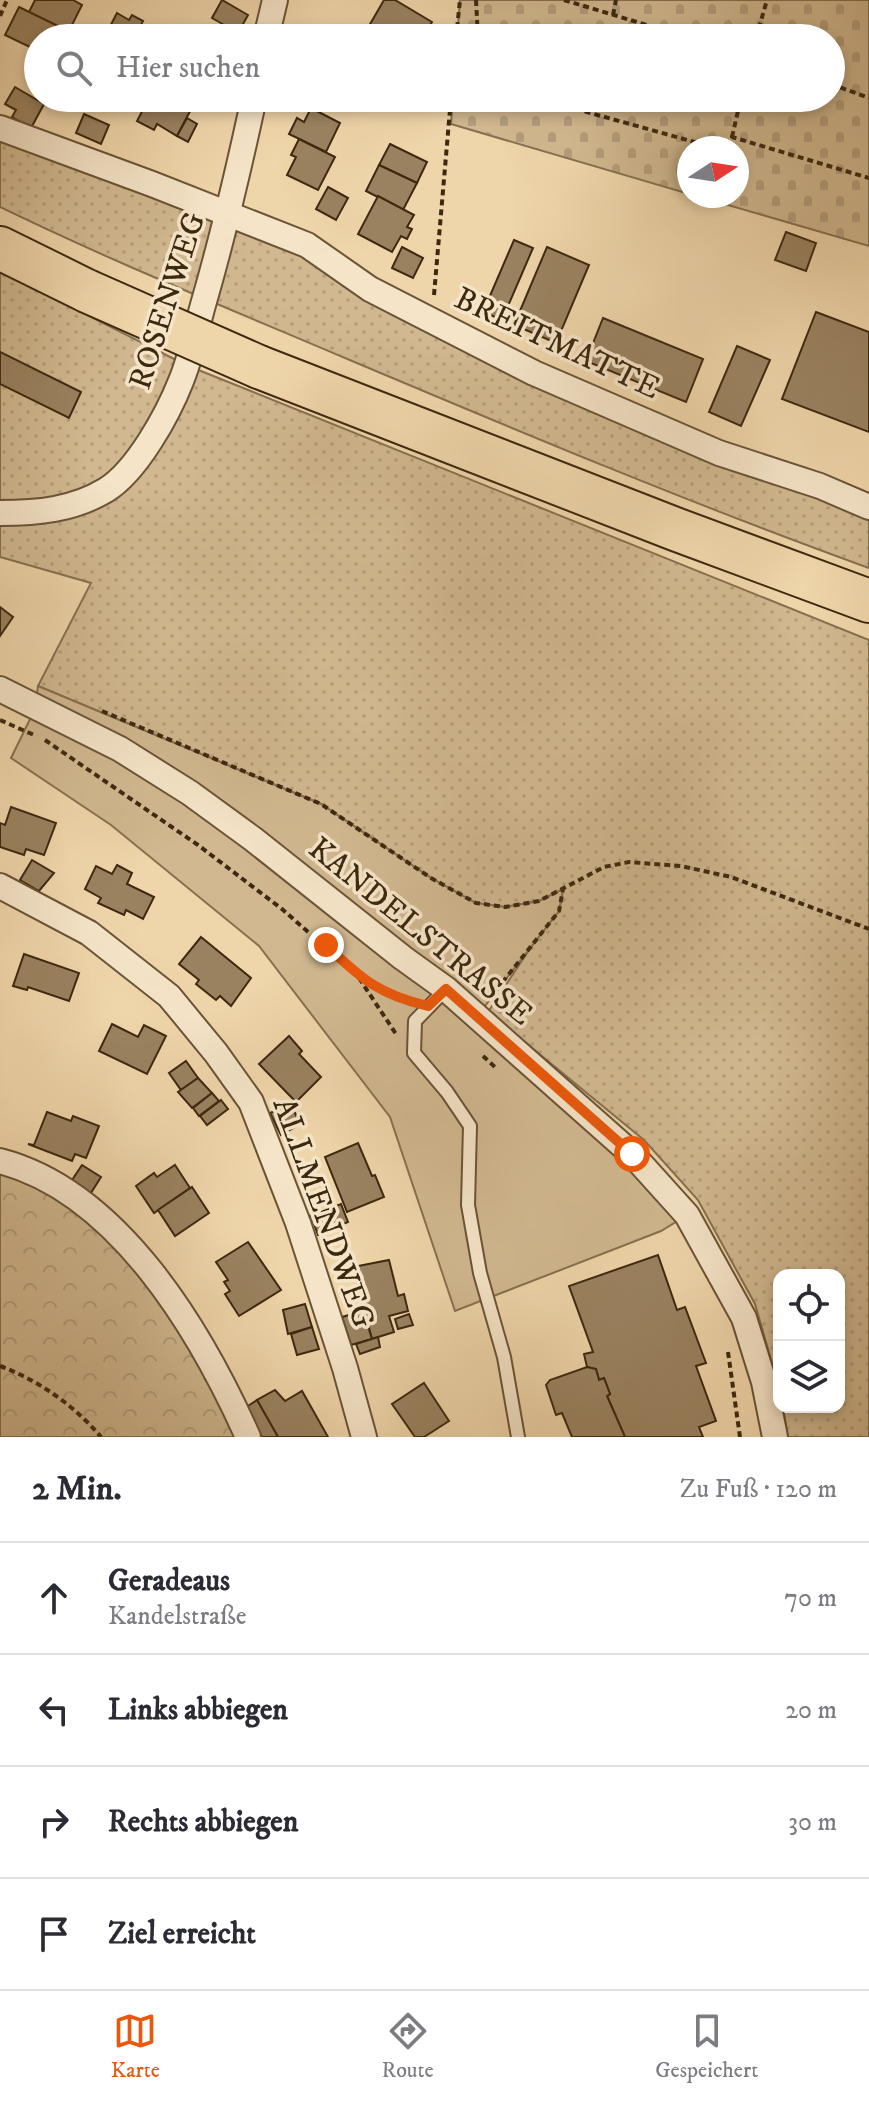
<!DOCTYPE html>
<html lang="de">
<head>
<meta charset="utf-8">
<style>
  :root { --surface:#fff; --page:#f7f7f7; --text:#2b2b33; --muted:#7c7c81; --line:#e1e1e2; --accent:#ea580c }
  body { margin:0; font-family:"IM FELL DW Pica",serif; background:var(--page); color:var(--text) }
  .controls { position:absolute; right:24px; bottom:24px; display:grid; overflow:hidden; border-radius:16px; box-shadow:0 4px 12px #0003 }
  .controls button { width:72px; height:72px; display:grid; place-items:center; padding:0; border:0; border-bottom:2px solid var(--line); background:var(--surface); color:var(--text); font:40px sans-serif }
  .compass { position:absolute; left:677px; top:136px; width:72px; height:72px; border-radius:50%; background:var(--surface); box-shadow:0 4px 12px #0003; rotate:78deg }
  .stop { position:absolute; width:24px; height:24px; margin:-18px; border:6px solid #ea580c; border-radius:50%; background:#fff }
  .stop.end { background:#ea580c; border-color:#fff; box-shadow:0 2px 8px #0008 }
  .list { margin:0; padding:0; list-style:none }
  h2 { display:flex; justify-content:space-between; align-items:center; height:104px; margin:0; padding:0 32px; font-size:34px }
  h2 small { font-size:26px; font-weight:400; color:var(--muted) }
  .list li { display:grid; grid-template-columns:52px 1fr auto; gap:24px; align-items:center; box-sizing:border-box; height:112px; padding:0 32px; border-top:2px solid var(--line) }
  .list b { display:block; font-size:30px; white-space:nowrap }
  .list p { margin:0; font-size:26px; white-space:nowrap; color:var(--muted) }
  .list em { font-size:26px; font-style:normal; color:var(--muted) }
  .icon { flex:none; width:44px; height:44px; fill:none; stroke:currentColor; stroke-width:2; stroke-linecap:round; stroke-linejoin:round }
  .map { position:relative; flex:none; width:869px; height:1437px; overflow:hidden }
  .search { position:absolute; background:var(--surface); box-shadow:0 4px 12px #0003; left:24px; right:24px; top:24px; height:88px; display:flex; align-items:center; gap:20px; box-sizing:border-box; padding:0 28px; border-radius:44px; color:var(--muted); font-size:30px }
  .sheet { height:552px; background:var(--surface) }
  nav { display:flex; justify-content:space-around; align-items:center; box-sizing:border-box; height:112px; border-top:2px solid var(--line); background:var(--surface); font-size:22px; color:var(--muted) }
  nav a { display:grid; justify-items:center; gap:4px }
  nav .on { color:var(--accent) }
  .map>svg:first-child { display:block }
</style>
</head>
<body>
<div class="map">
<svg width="869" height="1437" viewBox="0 0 869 1437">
  <defs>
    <pattern id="grass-dots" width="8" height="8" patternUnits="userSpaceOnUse" patternTransform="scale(2)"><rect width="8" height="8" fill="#d1b890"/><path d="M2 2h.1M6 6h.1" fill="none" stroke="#b49e7b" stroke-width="1.8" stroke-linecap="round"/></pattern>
    <pattern id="forest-crowns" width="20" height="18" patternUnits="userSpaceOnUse" patternTransform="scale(2)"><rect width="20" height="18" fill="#d1b890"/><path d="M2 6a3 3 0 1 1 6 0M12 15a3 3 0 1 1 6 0" fill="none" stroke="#b49e7b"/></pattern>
    <pattern id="cemetery-stones" width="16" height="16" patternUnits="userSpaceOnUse" patternTransform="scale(2)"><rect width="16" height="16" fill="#d1b890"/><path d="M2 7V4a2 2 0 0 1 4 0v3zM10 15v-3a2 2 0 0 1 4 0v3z" fill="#b49e7b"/></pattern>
  </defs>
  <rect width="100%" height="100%" fill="#efd5aa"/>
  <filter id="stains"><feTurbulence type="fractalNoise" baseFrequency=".0025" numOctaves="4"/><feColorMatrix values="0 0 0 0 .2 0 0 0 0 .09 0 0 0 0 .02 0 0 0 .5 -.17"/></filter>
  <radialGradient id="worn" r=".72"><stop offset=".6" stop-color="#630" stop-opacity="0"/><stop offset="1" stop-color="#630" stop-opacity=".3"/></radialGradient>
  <!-- grass -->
  <g fill="url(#grass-dots)" stroke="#877050" stroke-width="2">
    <path d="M0,128l229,87 141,74 499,218v61c-177,-64 -351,-137 -524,-210 -115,-49 -232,-96 -345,-151z"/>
    <polygon points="0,271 186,365 869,640 869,1437 788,1437 783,1407 839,1407 839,1275 779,1275 779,1387 755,1304 698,1200 644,1140 488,1012 539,935 559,911 563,890 539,901 505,907 476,903 431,878 321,804 38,686 91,583 0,557"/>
  </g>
  <!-- forest -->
  <polygon fill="url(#forest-crowns)" stroke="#877050" stroke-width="2" points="0,1161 125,1239 248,1437 0,1437"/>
  <!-- cemetery -->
  <polygon fill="url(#cemetery-stones)" stroke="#877050" stroke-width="2" points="460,0 869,0 869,246 697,196 737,196 737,148 689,148 689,194 451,124 453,98 831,98 831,38 457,38"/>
  <!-- park -->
  <polygon fill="#d1b890" stroke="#877050" stroke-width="2" points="38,686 321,804 431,878 476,903 505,907 539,901 563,889 559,911 478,1015 687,1215 661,1231 455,1311 390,1117 259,946 111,825 11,758 35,709"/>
  <!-- building -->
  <g fill="#9a8260" stroke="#3d2910" stroke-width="2">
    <polygon points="35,0 73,0 82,5 68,33 29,12"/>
    <polygon points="222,0 248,15 238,33 212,18"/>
    <polygon points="384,0 395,0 432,22 422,38 378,38 381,33 369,26"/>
    <polygon points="19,7 58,26 52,38 38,38 38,51 5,35"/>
    <polygon points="117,13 129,20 132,15 143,21 140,27 155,35 154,38 104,38"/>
    <polygon points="15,87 44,104 31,128 12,117 16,110 5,104"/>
    <polygon points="149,98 197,98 177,136 157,124 154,130 137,121"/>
    <polygon points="311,108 340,123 326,152 289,134 297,118 304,122"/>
    <polygon points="84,114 109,125 101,144 76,133"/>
    <polygon points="187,118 197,124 188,142 177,136"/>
    <polygon points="299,139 335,157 318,190 287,175 296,157 291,155"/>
    <polygon points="390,144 427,162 417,183 379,165"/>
    <polygon points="379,165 417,183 403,210 366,191"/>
    <polygon points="328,187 348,198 336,220 316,209"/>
    <polygon points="378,196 414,215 407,227 412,229 407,239 401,236 392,252 358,234"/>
    <polygon points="786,232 816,243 806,271 775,260"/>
    <polygon points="514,240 533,248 502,320 483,312"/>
    <polygon points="402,247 423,258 413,278 392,268"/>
    <polygon points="547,247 589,265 556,343 514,325"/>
    <polygon points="816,312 869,332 869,432 782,399"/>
    <polygon points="603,318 703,359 686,402 586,361"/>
    <polygon points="737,346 770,360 741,426 709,412"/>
    <polygon points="0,352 81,392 69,418 0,384"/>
    <polygon points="0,607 13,617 0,636"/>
    <polygon points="11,807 56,823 44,855 26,849 24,855 0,847 0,823 5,825"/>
    <polygon points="32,860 54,873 39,891 20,880"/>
    <polygon points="117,865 132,873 127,884 154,897 143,919 126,910 124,915 98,903 101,898 85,889 96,866 112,874"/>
    <polygon points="201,937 251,978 231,1006 220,996 216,1000 196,984 199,980 179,964"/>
    <polygon points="24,954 79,973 69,1001 28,987 27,990 13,986"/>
    <polygon points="112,1024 138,1037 144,1025 166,1036 147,1074 99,1051"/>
    <polygon points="289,1036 302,1051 299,1054 321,1077 296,1102 259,1064"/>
    <polygon points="186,1061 198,1078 181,1090 169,1073"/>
    <polygon points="198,1078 212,1093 192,1108 178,1092"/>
    <polygon points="212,1093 219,1101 199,1116 193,1108"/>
    <polygon points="221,1100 228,1109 207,1125 200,1116"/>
    <polygon points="291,1104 300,1124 281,1135 270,1113"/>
    <polygon points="47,1112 71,1121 73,1116 99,1126 86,1158 75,1154 72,1161 28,1144 34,1145"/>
    <polygon points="358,1143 372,1176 375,1175 384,1197 347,1212 325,1157"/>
    <polygon points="82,1165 101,1177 89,1196 70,1183"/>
    <polygon points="175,1165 190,1188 154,1213 136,1186 154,1173 157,1177"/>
    <polygon points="192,1187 209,1213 175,1236 158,1210"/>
    <polygon points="341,1204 348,1222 318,1235 311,1216"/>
    <polygon points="248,1242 281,1290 239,1316 225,1294 230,1291 224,1282 228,1280 216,1262"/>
    <polygon points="658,1255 677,1310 685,1307 706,1363 696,1366 716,1421 699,1427 703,1437 625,1437 607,1396 610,1394 604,1378 599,1380 596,1369 587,1367 584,1354 593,1352 569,1286"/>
    <polygon points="389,1260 398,1296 404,1294 408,1311 389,1316 394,1332 372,1339 353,1267"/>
    <polygon points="305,1304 312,1327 288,1334 283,1310"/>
    <polygon points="363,1311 372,1339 351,1345 342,1317"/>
    <polygon points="409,1314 413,1325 398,1329 395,1319"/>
    <polygon points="312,1327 319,1349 297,1355 291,1334"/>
    <polygon points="378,1337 380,1347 360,1354 356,1344"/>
    <polygon points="587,1367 596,1369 599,1380 604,1378 610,1394 607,1396 625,1437 572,1437 562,1413 556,1415 546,1385 550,1380"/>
    <polygon points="424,1383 449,1421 424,1437 415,1437 392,1404"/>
    <polygon points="275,1390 285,1401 302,1391 328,1437 278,1437 257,1400"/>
    <polygon points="257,1400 278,1437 262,1437 245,1408"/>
  </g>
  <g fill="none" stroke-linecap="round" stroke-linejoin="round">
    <!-- lane casing -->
    <g stroke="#6a5436" stroke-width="16">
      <polyline id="lane" points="446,989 415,1021 414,1053 447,1092 470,1126 468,1205 480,1273 504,1357 518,1437"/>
    </g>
    <!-- street casing -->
    <g stroke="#6a5436" stroke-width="28">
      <g id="street">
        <polyline points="266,38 275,0"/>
        <polyline points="0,128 152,184 307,245 370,289 534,373 719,453 820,486 869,507"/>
        <path d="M0,513c37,0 73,-3 106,-23 31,-19 62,-76 75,-109 10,-24 15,-51 22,-76 20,-69 36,-137 51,-207"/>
        <polyline points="0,689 120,749 190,793 253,839 403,958 446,989 632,1154 687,1215 744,1318 764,1382 775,1437"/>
        <polyline points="0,886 89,933 169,996 216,1053 251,1102 298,1223 345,1368 364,1437"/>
        <path d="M0,1161c119,31 201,171 248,276"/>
      </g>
    </g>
    <!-- highway casing -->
    <g stroke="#3d2910" stroke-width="46">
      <g id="highway">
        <polyline points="0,248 87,291"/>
        <polyline points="259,367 675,529 869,601"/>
      </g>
    </g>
    <!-- path -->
    <g stroke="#3d2910" stroke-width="4" stroke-dasharray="6 4" stroke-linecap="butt">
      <polyline points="476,0 478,38"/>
      <polyline points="564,0 690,38"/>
      <polyline points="613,15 616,0"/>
      <polyline points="0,16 7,0"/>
      <polyline points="456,38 460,0"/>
      <polyline points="756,38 767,0"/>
      <polyline points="831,84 869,98"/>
      <polyline points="547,98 576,109 716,148"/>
      <polyline points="732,137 741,98"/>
      <polyline points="729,148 732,137 869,178"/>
      <polyline points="434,295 451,98"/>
      <polyline points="102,711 321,804 431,878 476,903 505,907 539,901 604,867 629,862 681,866 731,877 869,929"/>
      <polyline points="0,720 34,735"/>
      <polyline points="45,740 198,845 282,909 358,976 398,999 411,1002"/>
      <polyline points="359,978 396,1034"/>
      <polyline points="490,998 559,911 563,889"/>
      <polyline points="483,1056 497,1069"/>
      <polyline points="728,1352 740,1437"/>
      <path d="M0,1366c38,14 75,40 101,71"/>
    </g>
    <!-- lane -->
    <use href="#lane" stroke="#f5e4c8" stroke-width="12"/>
    <!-- street -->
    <use href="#street" stroke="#f5e4c8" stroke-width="24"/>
    <!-- highway -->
    <use href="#highway" stroke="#efd5aa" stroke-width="42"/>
    <!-- highway-bridge casing -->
    <g stroke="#3d2910" stroke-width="46" stroke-linecap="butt">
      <polyline id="highway-bridge" points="87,291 259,367"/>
    </g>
    <!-- highway-bridge -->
    <use href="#highway-bridge" stroke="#efd5aa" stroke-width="42"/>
  </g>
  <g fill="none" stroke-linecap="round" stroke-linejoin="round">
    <!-- route -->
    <path stroke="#ea580c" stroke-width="10" d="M326,945c35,34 54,50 102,61l18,-17 186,165"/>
  </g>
  <g text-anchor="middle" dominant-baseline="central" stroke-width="7" stroke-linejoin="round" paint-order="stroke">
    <!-- street labels -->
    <g font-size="32" fill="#3d2910" stroke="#f5e4c8">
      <text transform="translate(168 301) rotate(-72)">ROSENWEG</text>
      <text transform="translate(557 344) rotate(25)">BREITMATTE</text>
      <text transform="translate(420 932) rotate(39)">KANDELSTRASSE</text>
      <text transform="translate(323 1213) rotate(70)">ALLMENDWEG</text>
    </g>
  </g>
  <rect width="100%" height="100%" filter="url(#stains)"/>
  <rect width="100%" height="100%" fill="url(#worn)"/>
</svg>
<div class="controls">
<button><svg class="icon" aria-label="locate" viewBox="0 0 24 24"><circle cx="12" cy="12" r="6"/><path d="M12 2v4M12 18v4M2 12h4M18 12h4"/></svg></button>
<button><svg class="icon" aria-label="layers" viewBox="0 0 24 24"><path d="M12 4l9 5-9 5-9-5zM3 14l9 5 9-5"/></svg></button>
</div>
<svg class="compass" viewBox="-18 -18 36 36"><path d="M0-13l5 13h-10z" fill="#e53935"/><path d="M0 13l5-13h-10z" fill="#7c7c81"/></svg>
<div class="stop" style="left:632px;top:1154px"></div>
<div class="stop end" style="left:326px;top:945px"></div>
<div class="search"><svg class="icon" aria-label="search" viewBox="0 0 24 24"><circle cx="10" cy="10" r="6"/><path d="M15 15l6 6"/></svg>Hier suchen</div>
</div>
<section class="sheet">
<h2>2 Min.<small>Zu Fuß · 120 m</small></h2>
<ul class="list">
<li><svg class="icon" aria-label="ahead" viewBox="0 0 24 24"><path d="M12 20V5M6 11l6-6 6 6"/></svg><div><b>Geradeaus</b><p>Kandelstraße</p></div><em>70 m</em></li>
<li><svg class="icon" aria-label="left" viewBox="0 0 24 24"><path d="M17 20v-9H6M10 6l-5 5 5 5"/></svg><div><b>Links abbiegen</b></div><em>20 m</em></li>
<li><svg class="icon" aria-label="right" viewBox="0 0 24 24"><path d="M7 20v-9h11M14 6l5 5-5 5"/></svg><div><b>Rechts abbiegen</b></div><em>30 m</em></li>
<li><svg class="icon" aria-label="arrive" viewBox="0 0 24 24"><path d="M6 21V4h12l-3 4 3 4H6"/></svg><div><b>Ziel erreicht</b></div></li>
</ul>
</section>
<nav>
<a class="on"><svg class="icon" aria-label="map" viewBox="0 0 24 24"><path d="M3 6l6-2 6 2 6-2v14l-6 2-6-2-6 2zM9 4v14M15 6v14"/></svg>Karte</a>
<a><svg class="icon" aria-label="directions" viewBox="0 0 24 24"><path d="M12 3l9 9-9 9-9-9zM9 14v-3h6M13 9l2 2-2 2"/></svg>Route</a>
<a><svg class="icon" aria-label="saved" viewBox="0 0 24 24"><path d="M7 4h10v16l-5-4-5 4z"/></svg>Gespeichert</a>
</nav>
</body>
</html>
